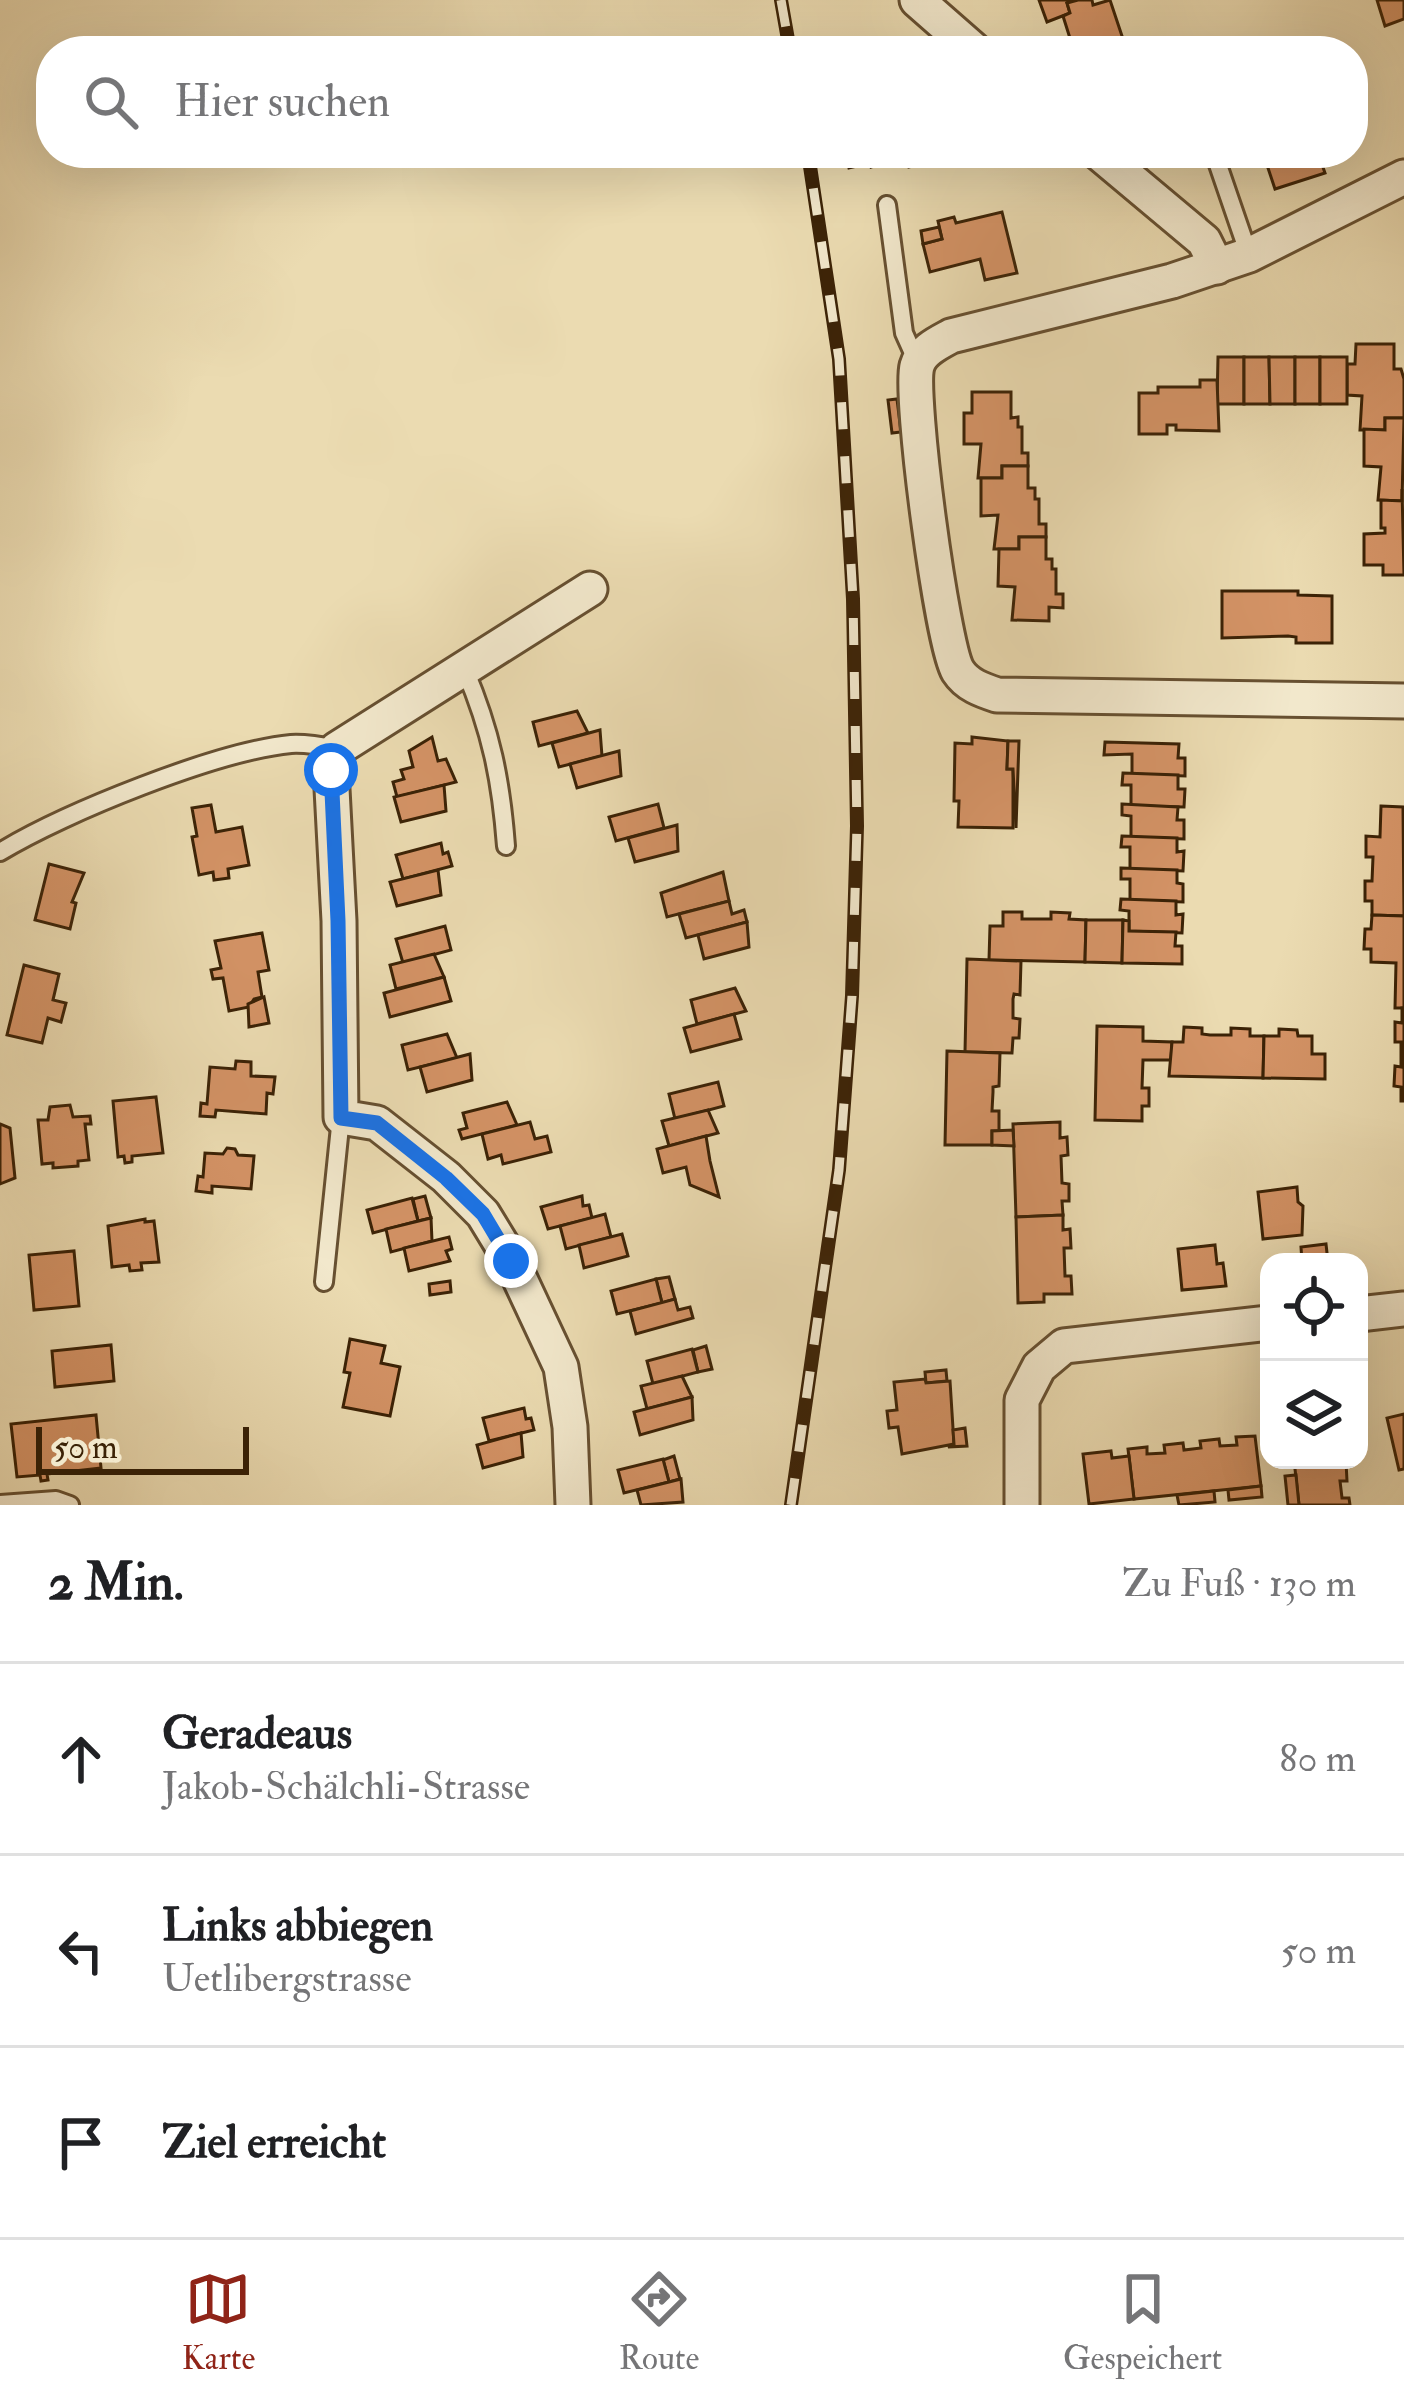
<!DOCTYPE html>
<html lang="de">
<head>
<meta charset="utf-8">
<style>
  :root { --surface:#fff; --page:#f2f2f2; --text:#202124; --muted:#757577; --line:#e0e0e0; --accent:#8f2418 }
  body { margin:0; font-family:"IM FELL Double Pica",serif; background:var(--page); color:var(--text) }
  .controls { position:absolute; right:36px; bottom:36px; display:grid; overflow:hidden; border-radius:24px; box-shadow:0 12px 48px #0002 }
  .controls button { width:108px; height:108px; display:grid; place-items:center; padding:0; border:0; border-bottom:3px solid var(--line); background:var(--surface); color:var(--text); font:60px sans-serif }
  .scale { position:absolute; left:36px; bottom:30px; width:213px; box-sizing:border-box; padding-left:12px; border:6px solid #3b2206; border-top:0; font-size:33px; line-height:42px; white-space:nowrap; color:#3b2206; -webkit-text-stroke:9px #f2e8cc; paint-order:stroke }
  .stop { position:absolute; width:36px; height:36px; margin:-27px; border:9px solid #1a73e8; border-radius:50%; background:#fff }
  .stop.end { background:#1a73e8; border-color:#fff; box-shadow:0 3px 12px #0008 }
  .list { margin:0; padding:0; list-style:none }
  h2 { display:flex; justify-content:space-between; align-items:center; height:156px; margin:0; padding:0 48px; font-size:51px }
  h2 small { font-size:39px; font-weight:400; color:var(--muted) }
  .list li { display:grid; grid-template-columns:78px 1fr auto; gap:36px; align-items:center; box-sizing:border-box; height:192px; padding:0 48px; border-top:3px solid var(--line) }
  .list b { display:block; font-size:45px; white-space:nowrap }
  .list p { margin:0; font-size:39px; white-space:nowrap; color:var(--muted) }
  .list em { font-size:39px; font-style:normal; color:var(--muted) }
  .icon { flex:none; width:66px; height:66px; fill:none; stroke:currentColor; stroke-width:2; stroke-linecap:round; stroke-linejoin:round }
  .map { position:relative; flex:none; width:1404px; height:1505px; overflow:hidden }
  .search { position:absolute; background:var(--surface); box-shadow:0 12px 48px #0002; left:36px; right:36px; top:36px; height:132px; display:flex; align-items:center; gap:30px; box-sizing:border-box; padding:0 42px; border-radius:48px; color:var(--muted); font-size:45px }
  .sheet { height:732px; background:var(--surface) }
  nav { display:flex; justify-content:space-around; align-items:center; box-sizing:border-box; height:168px; border-top:3px solid var(--line); background:var(--surface); font-size:33px; color:var(--muted) }
  nav a { display:grid; justify-items:center; gap:6px }
  nav .on { color:var(--accent) }
  .map>svg:first-child { display:block }
</style>
</head>
<body>
<div class="map">
<svg width="1404" height="1505" viewBox="0 0 1404 1505">
  <rect width="100%" height="100%" fill="#ebdbb1"/>
  <filter id="stains"><feTurbulence type="fractalNoise" baseFrequency=".00167" numOctaves="4"/><feColorMatrix values="0 0 0 0 .2 0 0 0 0 .09 0 0 0 0 .02 0 0 0 .5 -.17"/></filter>
  <radialGradient id="worn" r=".72"><stop offset=".6" stop-color="#630" stop-opacity="0"/><stop offset="1" stop-color="#630" stop-opacity=".3"/></radialGradient>
  <!-- building -->
  <g fill="#d49366" stroke="#3b2206" stroke-width="3">
    <polygon points="1039,0 1078,0 1067,3 1070,13 1047,22"/>
    <polygon points="1078,0 1092,0 1093,5 1110,0 1127,51 1074,51 1063,16 1070,13 1067,3"/>
    <polygon points="1377,0 1404,0 1404,19 1385,26"/>
    <polygon points="846,153 867,153 870,163 849,168"/>
    <polygon points="867,153 937,153 939,160 909,167 907,155 871,167"/>
    <polygon points="1263,153 1318,153 1325,173 1275,189"/>
    <polygon points="1002,212 1017,273 985,280 980,259 930,272 923,244 942,239 938,221 954,217 956,223"/>
    <polygon points="939,227 942,239 923,244 921,231"/>
    <polygon points="1356,344 1394,344 1394,369 1401,369 1404,379 1404,418 1385,418 1385,430 1360,430 1362,396 1347,395 1347,364 1355,364"/>
    <polygon points="1218,357 1244,357 1244,404 1217,404"/>
    <polygon points="1244,357 1269,357 1270,404 1244,404"/>
    <polygon points="1269,357 1295,357 1295,404 1270,404"/>
    <rect x="1295" y="357" width="25" height="47"/>
    <rect x="1320" y="357" width="27" height="47"/>
    <polygon points="1200,380 1217,380 1219,431 1176,430 1176,425 1167,425 1167,434 1139,434 1139,393 1158,393 1158,387 1200,387"/>
    <polygon points="972,392 1011,392 1011,418 1018,417 1018,427 1022,427 1022,453 1028,453 1028,466 1002,466 1002,478 978,478 981,444 964,444 964,413 972,413"/>
    <polygon points="897,399 901,432 892,433 888,400"/>
    <polygon points="1385,418 1404,418 1402,501 1378,500 1381,467 1364,466 1364,429 1385,430"/>
    <polygon points="1002,466 1028,466 1028,488 1035,488 1035,499 1039,499 1039,524 1046,524 1046,537 1019,537 1019,549 994,549 998,515 981,516 981,478 1002,478"/>
    <polygon points="1402,489 1404,575 1383,575 1383,565 1364,565 1364,534 1385,533 1385,528 1381,528 1381,500 1402,501"/>
    <polygon points="1019,537 1046,537 1046,559 1052,559 1052,569 1056,569 1056,594 1063,594 1063,608 1049,607 1049,621 1012,620 1015,587 998,586 999,549 1019,549"/>
    <polygon points="1222,591 1298,591 1298,595 1332,596 1332,643 1296,643 1296,637 1288,636 1222,638"/>
    <polygon points="577,711 588,733 539,746 533,722"/>
    <polygon points="600,730 602,756 559,767 552,743"/>
    <polygon points="432,737 438,761 446,759 456,782 397,797 393,782 404,779 401,770 413,767 409,751"/>
    <polygon points="972,737 1008,741 1007,769 1013,769 1013,828 958,827 959,801 954,801 955,743 972,744"/>
    <polygon points="1008,741 1019,741 1016,828 1013,769 1007,769"/>
    <polygon points="1105,742 1179,744 1178,758 1185,758 1185,776 1132,774 1132,754 1104,755"/>
    <polygon points="619,751 621,776 577,788 570,764"/>
    <polygon points="1123,773 1178,775 1178,789 1185,789 1184,807 1131,806 1131,785 1122,785"/>
    <polygon points="444,785 446,811 401,822 394,797"/>
    <polygon points="658,804 664,828 616,841 609,817"/>
    <polygon points="1122,804 1178,807 1177,820 1184,820 1184,839 1131,837 1131,816 1122,815"/>
    <polygon points="211,805 216,832 242,827 249,865 228,869 229,878 214,880 213,872 199,875 192,837 197,836 192,808"/>
    <polygon points="1381,806 1403,807 1404,916 1372,915 1372,901 1365,901 1365,881 1372,881 1373,857 1366,857 1366,836 1380,837"/>
    <polygon points="677,825 678,851 635,862 628,838"/>
    <polygon points="1122,836 1177,838 1177,852 1184,851 1183,871 1130,869 1130,847 1121,847"/>
    <polygon points="441,843 443,854 448,852 452,866 403,879 396,855"/>
    <polygon points="49,864 84,873 72,902 76,903 70,929 35,920"/>
    <polygon points="1121,868 1177,870 1177,883 1183,884 1183,902 1130,900 1130,879 1121,879"/>
    <polygon points="438,870 441,895 397,906 390,882"/>
    <polygon points="723,872 729,901 667,917 661,893"/>
    <polygon points="1121,899 1176,901 1176,915 1183,914 1182,933 1129,931 1129,911 1120,910"/>
    <polygon points="729,901 732,914 744,910 747,922 686,938 679,914"/>
    <polygon points="1003,912 1022,912 1022,919 1051,919 1051,912 1070,913 1069,919 1086,920 1085,962 989,960 990,926 1003,926"/>
    <polygon points="1372,915 1404,916 1404,1008 1395,1008 1396,963 1371,962 1371,949 1364,949 1365,929 1371,929"/>
    <polygon points="1086,920 1123,920 1122,963 1085,962"/>
    <polygon points="1123,920 1129,921 1129,931 1176,932 1175,946 1182,946 1182,964 1122,963"/>
    <polygon points="747,922 749,947 704,959 698,935"/>
    <polygon points="445,926 451,950 403,963 396,939"/>
    <polygon points="262,933 269,970 258,972 262,997 254,999 249,1007 229,1011 223,978 213,979 211,970 221,968 215,941"/>
    <polygon points="434,954 444,977 396,989 390,965"/>
    <polygon points="967,959 1021,961 1020,995 1014,994 1013,999 1013,1018 1020,1019 1019,1038 1013,1038 1012,1053 965,1052"/>
    <polygon points="24,965 59,974 53,1000 66,1003 61,1022 48,1018 42,1043 7,1035"/>
    <polygon points="444,977 451,1001 390,1017 384,993"/>
    <polygon points="735,988 746,1011 697,1024 691,1000"/>
    <polygon points="264,997 269,1023 249,1027 248,1004"/>
    <polygon points="1402,1008 1404,1008 1404,1101 1401,1101 1401,1087 1394,1086 1395,1066 1401,1067 1401,1042 1395,1042 1395,1022 1402,1023"/>
    <polygon points="734,1014 741,1039 691,1052 684,1028"/>
    <polygon points="1097,1026 1143,1027 1143,1041 1172,1042 1171,1060 1143,1060 1142,1088 1149,1088 1149,1106 1142,1106 1142,1121 1095,1120"/>
    <polygon points="1184,1027 1202,1028 1202,1034 1210,1035 1231,1035 1231,1028 1250,1029 1250,1036 1264,1036 1263,1078 1169,1076 1172,1042 1183,1042"/>
    <polygon points="1279,1029 1297,1030 1298,1036 1312,1036 1312,1054 1325,1054 1325,1079 1263,1078 1264,1036 1279,1036"/>
    <polygon points="447,1034 457,1058 408,1070 402,1045"/>
    <polygon points="947,1051 1000,1053 999,1086 993,1087 993,1092 992,1111 999,1111 999,1131 992,1131 992,1145 945,1145"/>
    <polygon points="470,1054 472,1080 427,1092 420,1067"/>
    <polygon points="236,1061 251,1062 251,1076 275,1077 273,1094 267,1093 266,1114 216,1110 215,1117 200,1116 201,1103 207,1104 210,1067 235,1069"/>
    <polygon points="718,1082 724,1106 675,1119 669,1094"/>
    <polygon points="156,1097 163,1153 132,1156 132,1162 125,1163 124,1156 118,1157 113,1101"/>
    <polygon points="507,1102 517,1125 462,1139 459,1130 467,1128 463,1113"/>
    <polygon points="70,1105 73,1117 90,1116 91,1124 85,1124 89,1160 78,1161 78,1166 53,1168 53,1163 42,1164 38,1120 48,1120 50,1107"/>
    <polygon points="708,1110 718,1133 669,1146 662,1121"/>
    <polygon points="530,1122 535,1139 547,1136 551,1152 503,1164 501,1155 488,1159 482,1134"/>
    <polygon points="1060,1122 1060,1138 1067,1137 1068,1155 1061,1156 1062,1183 1069,1184 1069,1201 1062,1201 1063,1215 1016,1217 1013,1124"/>
    <polygon points="0,1124 10,1128 15,1178 0,1184"/>
    <polygon points="1013,1130 1014,1146 992,1145 992,1131"/>
    <polygon points="706,1136 710,1161 719,1197 690,1185 686,1167 663,1173 657,1149"/>
    <polygon points="227,1148 235,1149 238,1155 254,1156 251,1189 212,1186 212,1193 196,1191 198,1176 203,1177 205,1153 223,1154"/>
    <polygon points="1297,1187 1298,1202 1303,1206 1302,1235 1263,1239 1258,1192"/>
    <polygon points="425,1196 431,1218 418,1221 413,1199"/>
    <polygon points="582,1196 583,1206 589,1205 592,1218 548,1229 541,1207"/>
    <polygon points="412,1198 418,1221 373,1233 367,1210"/>
    <polygon points="605,1214 611,1237 566,1249 560,1226"/>
    <polygon points="1063,1215 1063,1230 1070,1229 1071,1248 1064,1248 1065,1276 1071,1276 1072,1294 1044,1294 1044,1302 1018,1303 1016,1217"/>
    <polygon points="431,1218 432,1241 391,1252 386,1229"/>
    <polygon points="145,1219 145,1222 154,1221 159,1262 141,1263 142,1270 130,1271 129,1265 112,1267 108,1226"/>
    <polygon points="622,1234 628,1256 584,1268 579,1245"/>
    <polygon points="449,1237 452,1249 446,1251 450,1261 409,1271 404,1248"/>
    <polygon points="1326,1244 1328,1262 1302,1262 1301,1247"/>
    <polygon points="1215,1245 1217,1264 1223,1263 1226,1286 1182,1290 1178,1249"/>
    <polygon points="74,1251 79,1306 34,1310 29,1255"/>
    <polygon points="669,1277 675,1299 662,1303 656,1279"/>
    <polygon points="656,1279 662,1303 617,1314 611,1291"/>
    <polygon points="450,1281 451,1292 430,1295 429,1284"/>
    <polygon points="675,1299 678,1310 690,1307 693,1318 636,1334 630,1311"/>
    <polygon points="350,1339 385,1346 381,1363 400,1367 390,1416 343,1407 350,1373 344,1372"/>
    <polygon points="111,1345 114,1381 55,1387 52,1351"/>
    <polygon points="706,1346 712,1369 698,1372 693,1350"/>
    <polygon points="692,1349 698,1372 653,1384 647,1361"/>
    <polygon points="946,1370 947,1381 926,1383 925,1372"/>
    <polygon points="682,1376 692,1397 647,1409 641,1386"/>
    <polygon points="925,1379 926,1383 950,1381 954,1444 902,1454 898,1427 889,1428 887,1411 897,1410 894,1382"/>
    <polygon points="692,1397 693,1420 640,1435 634,1412"/>
    <polygon points="524,1408 526,1419 531,1418 534,1430 489,1441 483,1418"/>
    <polygon points="1404,1414 1404,1469 1399,1470 1387,1418"/>
    <polygon points="96,1415 101,1468 47,1474 48,1480 41,1481 40,1475 17,1477 11,1424"/>
    <polygon points="965,1428 967,1446 948,1447 954,1444 953,1430"/>
    <polygon points="521,1433 523,1457 483,1468 477,1445"/>
    <polygon points="1255,1436 1261,1486 1134,1499 1128,1449 1147,1447 1147,1454 1165,1453 1164,1445 1183,1443 1184,1450 1201,1448 1200,1441 1219,1439 1220,1446 1237,1445 1236,1437"/>
    <polygon points="1111,1451 1112,1458 1129,1456 1134,1499 1089,1504 1083,1454"/>
    <polygon points="674,1456 680,1479 669,1482 663,1460"/>
    <polygon points="663,1459 669,1482 624,1493 618,1470"/>
    <polygon points="1294,1460 1346,1462 1347,1481 1340,1481 1342,1498 1349,1498 1350,1505 1299,1505"/>
    <polygon points="1296,1475 1299,1505 1288,1505 1285,1476"/>
    <polygon points="681,1479 683,1502 641,1505 637,1490"/>
    <polygon points="1261,1486 1262,1497 1229,1500 1228,1490"/>
    <polygon points="1214,1491 1215,1502 1179,1505 1177,1495"/>
  </g>
  <g fill="none" stroke-linecap="round" stroke-linejoin="round">
    <!-- lane casing -->
    <g stroke="#675031" stroke-width="22">
      <g id="lane">
        <polyline points="1215,156 1249,255"/>
        <polyline points="887,205 904,333 917,362"/>
        <path d="M465,670c26,61 36,110 41,176"/>
        <path d="M0,852c64,-39 217,-101 291,-108 15,-1 31,2 46,5"/>
        <polyline points="324,1282 341,1117"/>
        <polyline points="0,1504 56,1500 70,1505"/>
      </g>
    </g>
    <!-- street casing -->
    <g stroke="#675031" stroke-width="39">
      <g id="street">
        <polyline points="917,0 975,51"/>
        <polyline points="1099,153 1204,241 1217,267"/>
        <path d="M1404,177l-155,78 -77,26 -221,55c-13,7 -30,15 -34,30 -8,29 25,279 41,305 9,14 24,19 39,24l407,6"/>
        <polyline points="1359,1314 1404,1309"/>
        <polyline points="573,1505 570,1427 561,1367 511,1260 483,1214 446,1177 377,1123 341,1117 339,921 331,770 337,749 590,589"/>
        <polyline points="1022,1505 1022,1400 1039,1367 1064,1346 1269,1323"/>
      </g>
    </g>
    <!-- lane -->
    <use href="#lane" stroke="#f2e8cc" stroke-width="16"/>
    <!-- street -->
    <use href="#street" stroke="#f2e8cc" stroke-width="33"/>
    <!-- rail casing -->
    <g stroke="#3b2206" stroke-width="14">
      <g id="rail">
        <polyline points="781,0 790,51"/>
        <polyline points="791,1505 839,1170 852,996 857,826 853,599 839,359 808,153"/>
      </g>
    </g>
    <!-- rail -->
    <use href="#rail" stroke="#f2e8cc" stroke-width="9" stroke-dasharray="27" stroke-linecap="butt"/>
  </g>
  <g fill="none" stroke-linecap="round" stroke-linejoin="round">
    <!-- route -->
    <polyline stroke="#1a73e8" stroke-width="15" points="331,770 338,921 341,1118 377,1123 446,1178 483,1214 511,1261"/>
  </g>
  <rect width="100%" height="100%" filter="url(#stains)"/>
  <rect width="100%" height="100%" fill="url(#worn)"/>
</svg>
<div class="controls">
<button><svg class="icon" aria-label="locate" viewBox="0 0 24 24"><circle cx="12" cy="12" r="6"/><path d="M12 2v4M12 18v4M2 12h4M18 12h4"/></svg></button>
<button><svg class="icon" aria-label="layers" viewBox="0 0 24 24"><path d="M12 4l9 5-9 5-9-5zM3 14l9 5 9-5"/></svg></button>
</div>
<div class="scale">50 m</div>
<div class="stop" style="left:331px;top:770px"></div>
<div class="stop end" style="left:511px;top:1261px"></div>
<div class="search"><svg class="icon" aria-label="search" viewBox="0 0 24 24"><circle cx="10" cy="10" r="6"/><path d="M15 15l6 6"/></svg>Hier suchen</div>
</div>
<section class="sheet">
<h2>2 Min.<small>Zu Fuß · 130 m</small></h2>
<ul class="list">
<li><svg class="icon" aria-label="ahead" viewBox="0 0 24 24"><path d="M12 20V5M6 11l6-6 6 6"/></svg><div><b>Geradeaus</b><p>Jakob-Schälchli-Strasse</p></div><em>80 m</em></li>
<li><svg class="icon" aria-label="left" viewBox="0 0 24 24"><path d="M17 20v-9H6M10 6l-5 5 5 5"/></svg><div><b>Links abbiegen</b><p>Uetlibergstrasse</p></div><em>50 m</em></li>
<li><svg class="icon" aria-label="arrive" viewBox="0 0 24 24"><path d="M6 21V4h12l-3 4 3 4H6"/></svg><div><b>Ziel erreicht</b></div></li>
</ul>
</section>
<nav>
<a class="on"><svg class="icon" aria-label="map" viewBox="0 0 24 24"><path d="M3 6l6-2 6 2 6-2v14l-6 2-6-2-6 2zM9 4v14M15 6v14"/></svg>Karte</a>
<a><svg class="icon" aria-label="directions" viewBox="0 0 24 24"><path d="M12 3l9 9-9 9-9-9zM9 14v-3h6M13 9l2 2-2 2"/></svg>Route</a>
<a><svg class="icon" aria-label="saved" viewBox="0 0 24 24"><path d="M7 4h10v16l-5-4-5 4z"/></svg>Gespeichert</a>
</nav>
</body>
</html>
